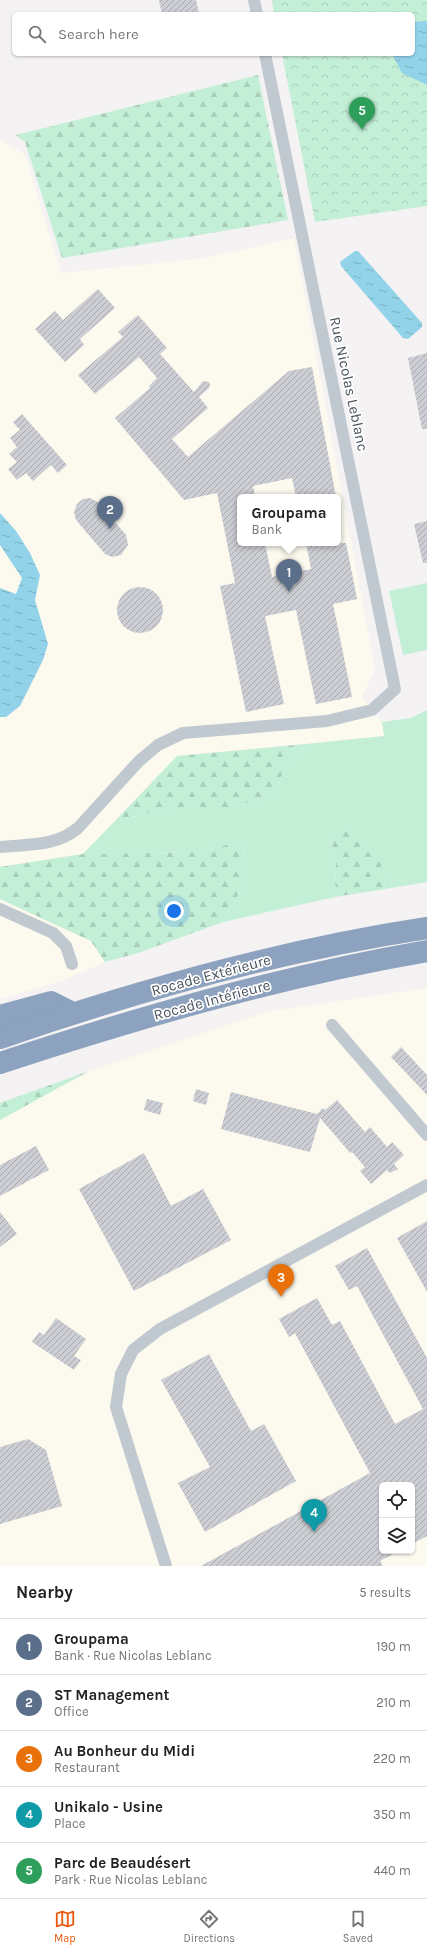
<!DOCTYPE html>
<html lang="en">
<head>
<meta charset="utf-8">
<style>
  :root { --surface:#fff; --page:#f2f2f2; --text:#202124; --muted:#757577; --line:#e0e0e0; --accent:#ea580c }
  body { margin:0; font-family:Karla,sans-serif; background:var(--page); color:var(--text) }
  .controls { position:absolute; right:12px; bottom:12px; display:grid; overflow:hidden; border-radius:6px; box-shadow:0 1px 3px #0004 }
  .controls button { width:36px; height:36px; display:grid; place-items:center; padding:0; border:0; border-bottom:1px solid var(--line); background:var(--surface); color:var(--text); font:20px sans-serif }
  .you { position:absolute; left:174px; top:911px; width:14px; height:14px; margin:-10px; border:3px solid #fff; border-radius:50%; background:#1a73e8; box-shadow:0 0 0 6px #1a73e833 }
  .badge { display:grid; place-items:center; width:26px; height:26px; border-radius:50%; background:var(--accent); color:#fff; font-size:13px; font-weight:700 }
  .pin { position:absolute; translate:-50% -33px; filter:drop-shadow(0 1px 2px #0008) }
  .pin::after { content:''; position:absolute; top:21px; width:14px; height:12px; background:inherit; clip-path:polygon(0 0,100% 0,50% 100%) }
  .popup { position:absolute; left:237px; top:494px; width:104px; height:52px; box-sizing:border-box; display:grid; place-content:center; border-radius:6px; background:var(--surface); filter:drop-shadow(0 1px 3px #0005); font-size:13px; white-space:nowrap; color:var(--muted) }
  .popup b { font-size:15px; color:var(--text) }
  .popup::after { content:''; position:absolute; left:50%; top:100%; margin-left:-8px; border:8px solid transparent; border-top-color:var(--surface) }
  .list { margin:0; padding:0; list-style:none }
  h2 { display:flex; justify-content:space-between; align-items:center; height:52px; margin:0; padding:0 16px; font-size:17px }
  h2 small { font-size:13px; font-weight:400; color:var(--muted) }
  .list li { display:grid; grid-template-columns:26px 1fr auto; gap:12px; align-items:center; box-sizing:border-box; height:56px; padding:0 16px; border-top:1px solid var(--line) }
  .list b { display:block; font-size:15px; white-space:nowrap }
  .list p { margin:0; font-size:13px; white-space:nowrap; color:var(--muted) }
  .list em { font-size:13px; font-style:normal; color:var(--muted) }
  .icon { flex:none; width:22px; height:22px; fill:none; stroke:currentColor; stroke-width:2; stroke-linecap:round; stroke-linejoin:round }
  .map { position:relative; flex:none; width:427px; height:1566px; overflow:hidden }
  .search { position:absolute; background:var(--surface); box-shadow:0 1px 3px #0004; left:12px; right:12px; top:12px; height:44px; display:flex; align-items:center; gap:10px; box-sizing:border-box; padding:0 14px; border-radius:6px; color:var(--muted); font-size:15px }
  .sheet { height:332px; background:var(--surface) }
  nav { display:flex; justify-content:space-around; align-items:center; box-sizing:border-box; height:56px; border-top:1px solid var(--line); background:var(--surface); font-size:11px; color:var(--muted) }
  nav a { display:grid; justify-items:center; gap:2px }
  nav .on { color:var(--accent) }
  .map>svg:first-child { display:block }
</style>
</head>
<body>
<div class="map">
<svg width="427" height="1566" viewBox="0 0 427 1566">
  <defs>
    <pattern id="forest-firs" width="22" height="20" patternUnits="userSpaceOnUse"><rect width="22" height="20" fill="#c3efd7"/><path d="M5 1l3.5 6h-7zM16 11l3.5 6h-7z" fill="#a9cfbb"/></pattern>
    <pattern id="park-crowns" width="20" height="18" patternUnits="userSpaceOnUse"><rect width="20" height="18" fill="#c3efd7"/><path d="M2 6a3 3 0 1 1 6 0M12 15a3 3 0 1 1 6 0" fill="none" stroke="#a9cfbb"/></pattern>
    <pattern id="water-ripples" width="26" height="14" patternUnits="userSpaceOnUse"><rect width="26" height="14" fill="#92d3ea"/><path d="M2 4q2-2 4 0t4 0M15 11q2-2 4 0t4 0" fill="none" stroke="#79aec1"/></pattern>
    <pattern id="building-hatch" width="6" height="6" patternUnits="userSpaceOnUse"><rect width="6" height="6" fill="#ccced4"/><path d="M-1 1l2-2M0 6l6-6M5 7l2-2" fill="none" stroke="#a8aaaf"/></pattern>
  </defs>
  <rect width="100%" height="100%" fill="#f4f2f2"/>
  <!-- commercial -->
  <g fill="#fcf9ee" fill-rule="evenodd">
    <path d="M0,140l25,14 36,119 144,-15 89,-20 81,431 -13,28 20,25 3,14 -208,20 -94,98 -83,13zM240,497h98v46h-98z"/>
    <polygon points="0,899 91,941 105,962 59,982 0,999"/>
    <path d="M427,988v578h-427v-446l89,-49 181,-60zM382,1485h30v66h-30z"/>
  </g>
  <!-- grass -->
  <g fill="#c3efd7">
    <polygon points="427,583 427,650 403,655 389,591"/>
    <polygon points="427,710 427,882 385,889 384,872 329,837 336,856 335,897 223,922 242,887 244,841 196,852 83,854 115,821 176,807 232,807 274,795 285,767 307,744 384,736 382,722 411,718"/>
  </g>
  <!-- forest -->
  <g fill="url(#forest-firs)">
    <polygon points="258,75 288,220 62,258 25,142 16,135"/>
    <polygon points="307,744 285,767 274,795 232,807 176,807 115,821 177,756"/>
    <polygon points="349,830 372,843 384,872 385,889 335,897 336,856 329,837"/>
    <polygon points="244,841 242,887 223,922 138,953 105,962 91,941 0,899 0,867 83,854 196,852"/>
    <polygon points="89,1071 0,1120 0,1103"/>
  </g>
  <!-- park -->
  <polygon fill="url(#park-crowns)" points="272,0 427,0 427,206 315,222 282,54 413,54 413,14 274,14"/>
  <!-- water -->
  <g fill="url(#water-ripples)">
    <polygon points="427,21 427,85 402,73 392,54 413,54 413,22"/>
    <polygon points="355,251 358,251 422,323 422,327 408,339 403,338 341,266 340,262"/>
    <polygon points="0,513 16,531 30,553 40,575 35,600 48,644 43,660 20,706 6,717 0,717 0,588 16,594 22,578 0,545"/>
  </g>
  <!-- building -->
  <g fill="url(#building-hatch)">
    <polygon points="159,0 196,0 199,14 162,14"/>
    <polygon points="98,289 115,308 80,339 84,345 65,362 35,329 55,311 63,320"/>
    <polygon points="138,315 167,348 160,354 194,392 203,381 209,382 210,385 209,388 199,397 208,408 172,439 188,457 289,371 312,367 336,497 296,497 292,478 253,486 255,497 240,497 240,543 265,543 272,577 311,569 306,543 346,543 357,599 333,604 352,697 316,704 296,610 265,616 284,704 246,712 220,586 235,583 217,493 184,500 115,418 150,388 149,386 157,378 139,357 95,394 78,375 123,337 118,332"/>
    <polygon points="427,353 427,429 422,429 408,358"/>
    <polygon points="22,414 67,465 58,473 51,465 33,481 26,473 17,480 8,469 17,462 9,454 17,447 10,438 20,430 13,422"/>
    <polygon points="90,498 99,503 126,535 128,545 121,555 112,557 105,554 76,520 74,512 77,504 83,499"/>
    <polygon points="427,521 427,563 423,563 414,524"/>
    <circle cx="140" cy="610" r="23"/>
    <polygon points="401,1047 427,1075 427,1095 391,1057"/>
    <polygon points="196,1089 209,1093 206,1105 193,1101"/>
    <polygon points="231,1092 317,1114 323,1108 325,1110 337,1100 365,1132 370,1127 387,1147 392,1142 404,1155 394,1164 398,1169 390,1173 387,1170 371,1184 360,1171 365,1167 352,1152 350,1153 346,1148 320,1118 310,1152 221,1129"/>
    <polygon points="147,1099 163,1103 160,1115 144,1110"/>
    <polygon points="36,1146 49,1170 0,1196 0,1165"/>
    <polygon points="144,1153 171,1206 203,1189 231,1240 134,1291 79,1189"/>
    <polygon points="0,1212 17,1234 0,1247"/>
    <polygon points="427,1221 427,1292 397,1238"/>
    <polygon points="367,1248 427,1358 427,1536 412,1544 412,1485 382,1485 382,1551 399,1551 380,1561 383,1566 201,1566 370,1473 295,1333 289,1337 279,1319 317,1298 332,1325 340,1321 395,1424 423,1409 357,1286 349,1290 335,1266"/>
    <polygon points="56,1318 86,1339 74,1356 81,1360 74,1370 32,1342 39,1332 44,1335"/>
    <polygon points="209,1354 251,1431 264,1424 296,1481 205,1532 178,1483 210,1467 161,1380"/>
    <polygon points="28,1439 46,1450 62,1506 0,1524 0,1447"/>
  </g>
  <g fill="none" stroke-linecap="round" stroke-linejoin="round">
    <!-- minor -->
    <g stroke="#c0c8d0" stroke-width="12">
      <polyline points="254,0 257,14"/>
      <path d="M0,847c28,-3 55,0 78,-19l61,-67 19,-16 25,-12 144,-12 45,-11 23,-21 -130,-635"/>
      <polyline points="0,909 53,933 66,946 72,964"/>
      <polyline points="332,1025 427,1135"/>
      <polyline points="166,1566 116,1407 121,1374 133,1350 160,1329 427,1185"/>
    </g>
    <!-- motorway -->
    <g stroke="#8ca2be" stroke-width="22">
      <polyline points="0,1016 51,1002 73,1013"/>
      <path d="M0,1038c139,-48 282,-88 427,-110"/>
      <path d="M0,1063c140,-46 282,-87 427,-112"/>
    </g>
  </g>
  <g text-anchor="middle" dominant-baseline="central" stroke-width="3.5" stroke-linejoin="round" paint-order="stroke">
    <!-- street labels -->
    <g font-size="15" fill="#4a545f" stroke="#fff">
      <text transform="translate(349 384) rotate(78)">Rue Nicolas Leblanc</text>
      <text transform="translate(211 975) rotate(-15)">Rocade Extérieure</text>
      <text transform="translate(212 1000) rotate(-15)">Rocade Intérieure</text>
    </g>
  </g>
</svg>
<div class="controls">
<button><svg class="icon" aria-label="locate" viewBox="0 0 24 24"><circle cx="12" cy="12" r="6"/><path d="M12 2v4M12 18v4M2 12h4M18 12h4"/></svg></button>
<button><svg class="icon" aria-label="layers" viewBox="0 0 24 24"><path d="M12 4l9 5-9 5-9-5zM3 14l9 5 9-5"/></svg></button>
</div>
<div class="you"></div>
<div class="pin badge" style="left:289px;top:592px;background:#5c6f8a">1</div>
<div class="popup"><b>Groupama</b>Bank</div>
<div class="pin badge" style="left:110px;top:529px;background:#5c6f8a">2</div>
<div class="pin badge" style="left:281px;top:1297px;background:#e8710a">3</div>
<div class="pin badge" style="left:314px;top:1532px;background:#0f9aa8">4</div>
<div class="pin badge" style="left:362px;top:130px;background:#2e9e5b">5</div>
<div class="search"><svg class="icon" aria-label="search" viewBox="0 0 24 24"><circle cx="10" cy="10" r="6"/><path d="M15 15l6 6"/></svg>Search here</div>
</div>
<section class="sheet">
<h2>Nearby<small>5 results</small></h2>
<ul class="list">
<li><span class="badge" style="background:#5c6f8a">1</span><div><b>Groupama</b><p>Bank · Rue Nicolas Leblanc</p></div><em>190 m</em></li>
<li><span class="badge" style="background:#5c6f8a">2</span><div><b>ST Management</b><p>Office</p></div><em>210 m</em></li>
<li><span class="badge" style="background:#e8710a">3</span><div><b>Au Bonheur du Midi</b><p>Restaurant</p></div><em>220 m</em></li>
<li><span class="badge" style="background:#0f9aa8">4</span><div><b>Unikalo - Usine</b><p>Place</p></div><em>350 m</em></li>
<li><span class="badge" style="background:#2e9e5b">5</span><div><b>Parc de Beaudésert</b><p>Park · Rue Nicolas Leblanc</p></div><em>440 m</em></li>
</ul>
</section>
<nav>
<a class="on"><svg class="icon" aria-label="map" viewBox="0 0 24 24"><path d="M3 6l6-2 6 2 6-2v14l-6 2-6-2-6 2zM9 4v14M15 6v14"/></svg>Map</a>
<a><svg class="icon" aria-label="directions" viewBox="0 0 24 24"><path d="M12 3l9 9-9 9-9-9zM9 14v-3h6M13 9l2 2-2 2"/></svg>Directions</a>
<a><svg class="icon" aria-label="saved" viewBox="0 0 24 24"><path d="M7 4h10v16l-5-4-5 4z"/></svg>Saved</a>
</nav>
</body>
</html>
